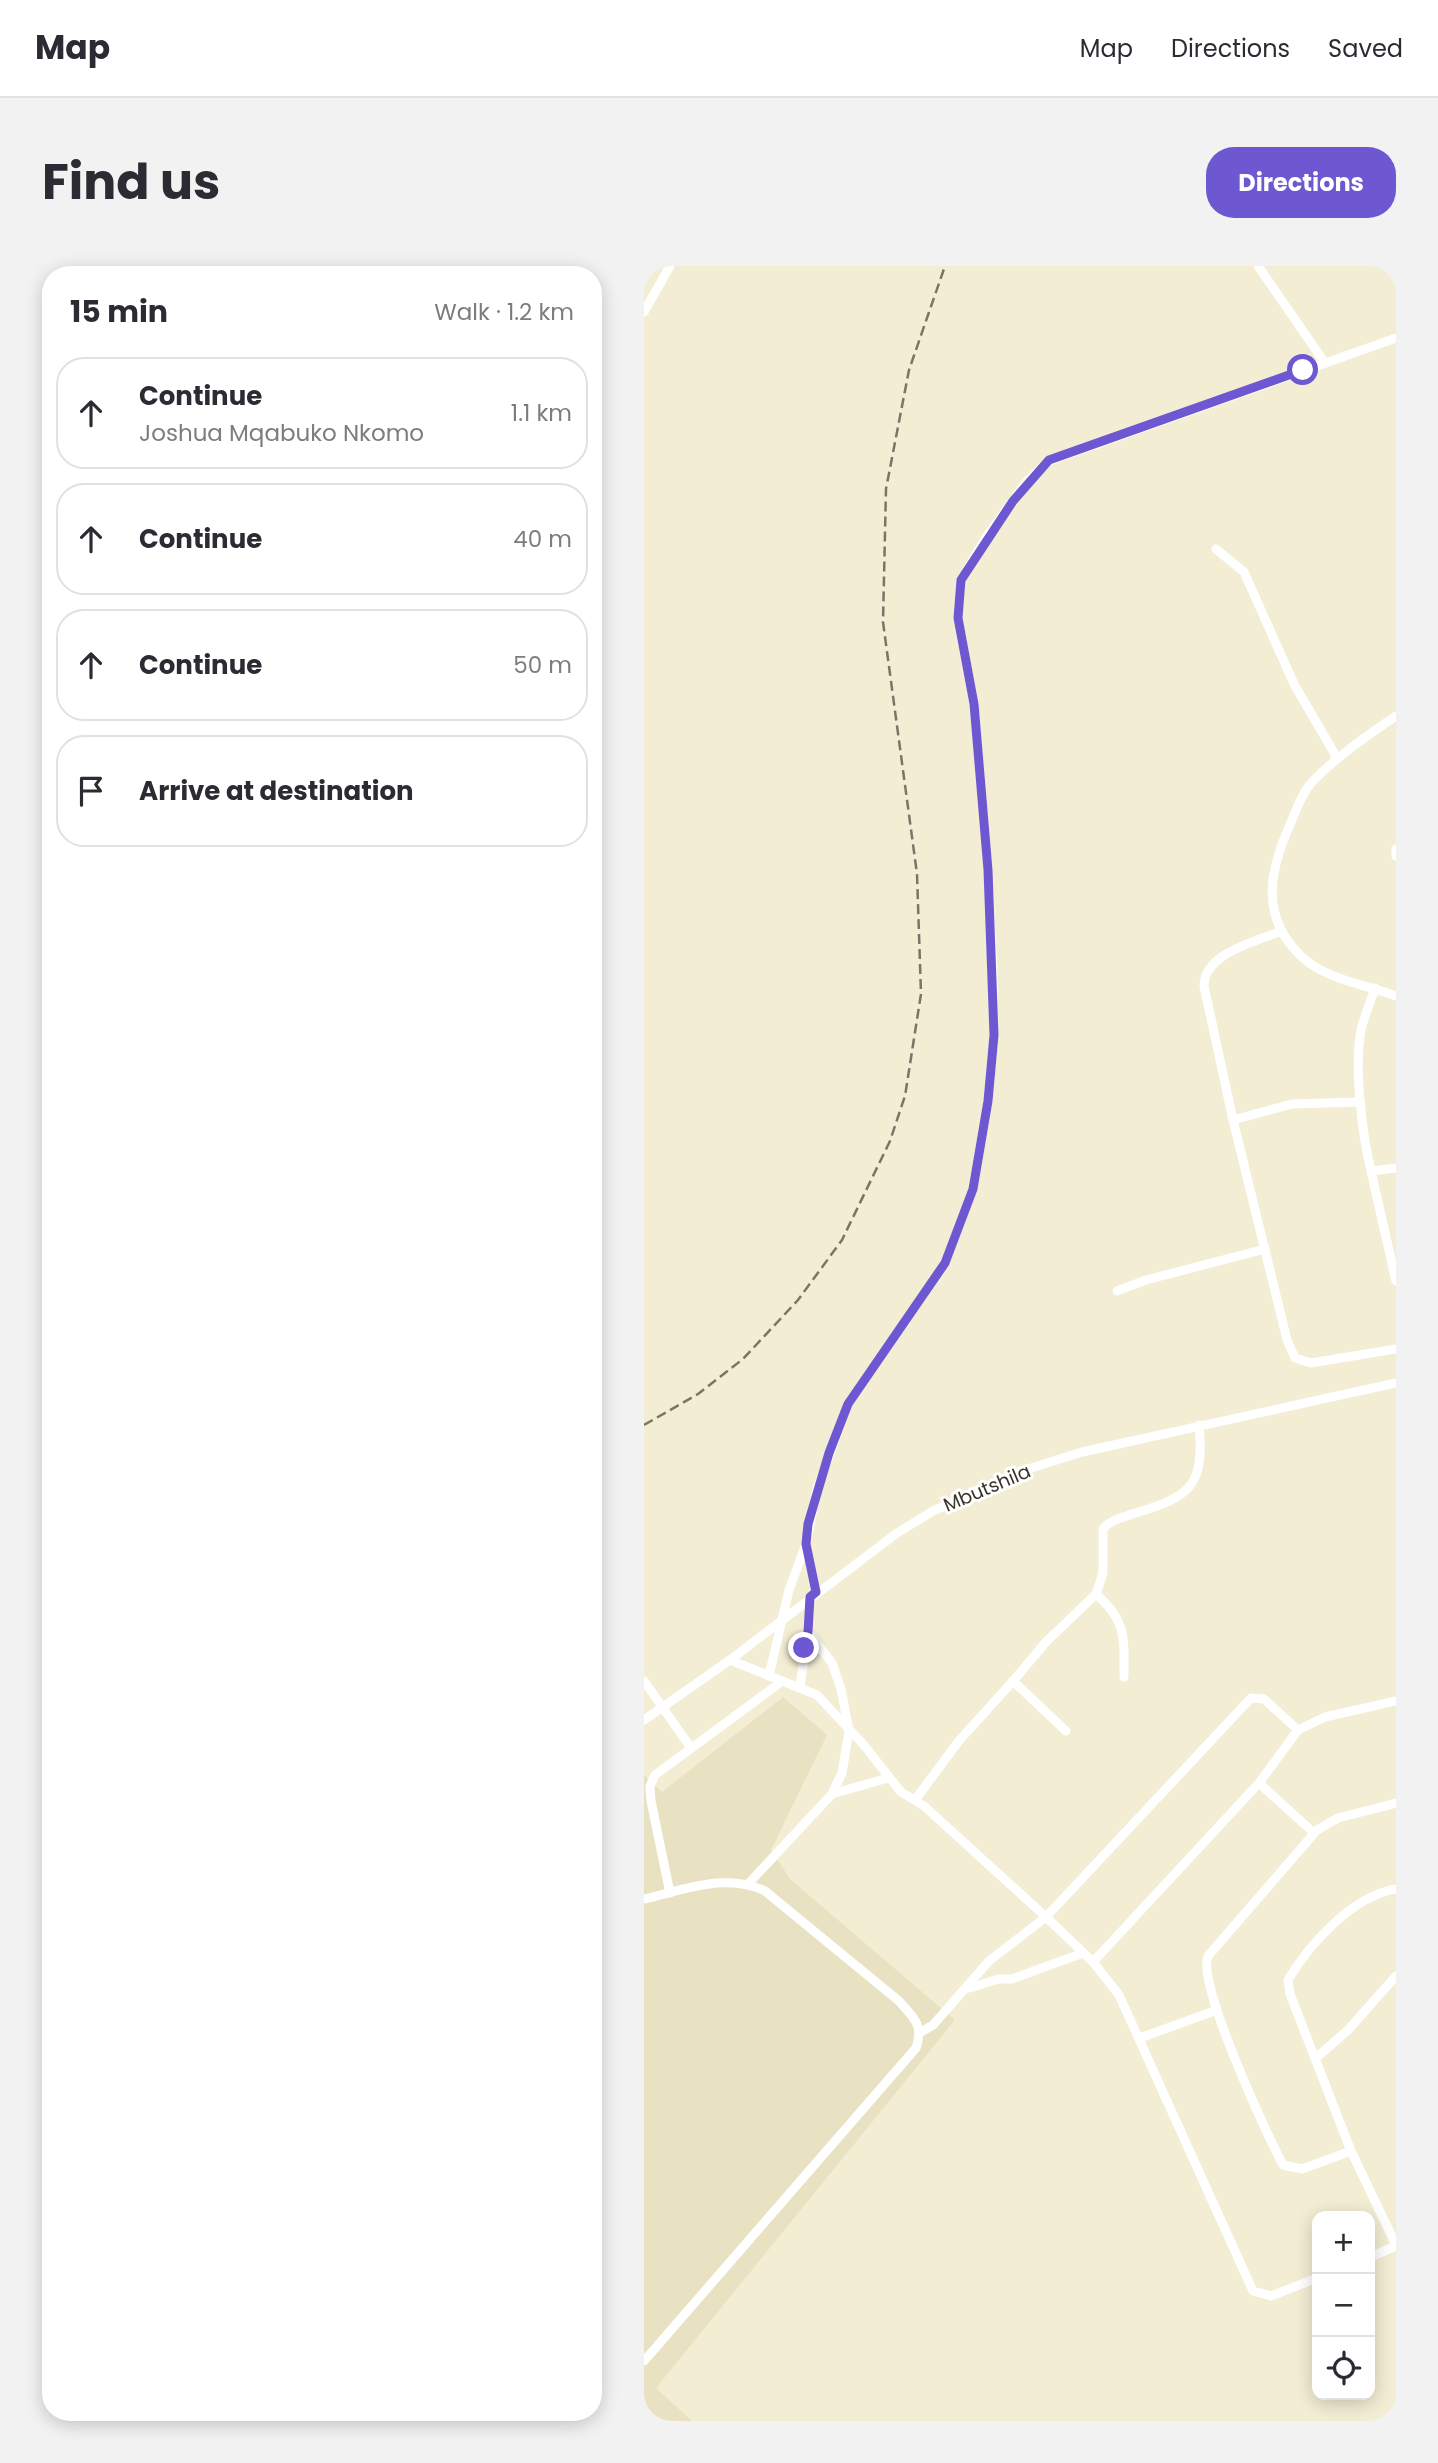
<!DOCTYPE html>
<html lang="en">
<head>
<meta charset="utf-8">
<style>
  :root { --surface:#fff; --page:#f2f2f3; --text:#2b2b33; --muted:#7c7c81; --line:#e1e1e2; --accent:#6d58d2 }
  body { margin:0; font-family:Poppins,sans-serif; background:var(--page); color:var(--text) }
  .controls { position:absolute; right:21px; bottom:21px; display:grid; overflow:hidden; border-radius:14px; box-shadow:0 4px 18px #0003 }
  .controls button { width:63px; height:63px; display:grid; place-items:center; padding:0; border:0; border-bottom:2px solid var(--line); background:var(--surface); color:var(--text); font:35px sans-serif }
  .stop { position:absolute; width:21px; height:21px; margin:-16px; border:5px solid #6d58d2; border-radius:50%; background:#fff }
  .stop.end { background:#6d58d2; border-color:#fff; box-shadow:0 2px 7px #0008 }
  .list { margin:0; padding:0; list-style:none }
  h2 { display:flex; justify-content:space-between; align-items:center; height:91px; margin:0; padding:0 28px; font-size:30px }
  h2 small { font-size:23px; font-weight:400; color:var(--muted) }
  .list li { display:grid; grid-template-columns:46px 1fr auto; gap:21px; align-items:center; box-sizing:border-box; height:112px; margin:0 14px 14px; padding:0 14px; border:2px solid var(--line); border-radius:28px }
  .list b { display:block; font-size:26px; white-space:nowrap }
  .list p { margin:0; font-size:23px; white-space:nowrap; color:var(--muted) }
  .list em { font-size:23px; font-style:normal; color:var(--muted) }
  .icon { flex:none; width:38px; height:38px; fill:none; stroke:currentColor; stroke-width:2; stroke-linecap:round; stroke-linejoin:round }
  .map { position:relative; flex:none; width:752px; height:2155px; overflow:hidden; border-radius:28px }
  header { display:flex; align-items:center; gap:42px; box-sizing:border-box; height:98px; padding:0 35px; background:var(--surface); border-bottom:2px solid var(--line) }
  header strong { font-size:33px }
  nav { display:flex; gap:38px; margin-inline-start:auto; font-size:24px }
  .intro { display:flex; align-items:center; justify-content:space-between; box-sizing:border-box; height:168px; padding:0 42px }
  h1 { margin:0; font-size:49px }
  .button { padding:18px 32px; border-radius:28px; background:var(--accent); color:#fff; font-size:24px; font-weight:700 }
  main { display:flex; gap:42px; padding:0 42px }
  aside { flex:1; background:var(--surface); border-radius:28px; box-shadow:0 4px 18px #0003 }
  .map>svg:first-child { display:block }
</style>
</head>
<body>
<header>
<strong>Map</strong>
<nav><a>Map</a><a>Directions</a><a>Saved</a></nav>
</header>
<div class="intro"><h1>Find us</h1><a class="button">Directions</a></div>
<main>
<aside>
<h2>15 min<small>Walk · 1.2 km</small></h2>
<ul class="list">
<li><svg class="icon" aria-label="ahead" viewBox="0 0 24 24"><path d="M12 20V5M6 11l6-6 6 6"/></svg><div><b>Continue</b><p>Joshua Mqabuko Nkomo</p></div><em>1.1 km</em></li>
<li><svg class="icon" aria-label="ahead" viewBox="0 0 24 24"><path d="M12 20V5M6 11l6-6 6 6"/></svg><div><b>Continue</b></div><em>40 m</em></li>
<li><svg class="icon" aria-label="ahead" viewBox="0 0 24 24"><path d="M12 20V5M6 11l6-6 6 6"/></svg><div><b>Continue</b></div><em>50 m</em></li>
<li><svg class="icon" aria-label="arrive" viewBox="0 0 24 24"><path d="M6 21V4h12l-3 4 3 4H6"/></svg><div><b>Arrive at destination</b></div></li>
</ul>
</aside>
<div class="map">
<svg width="752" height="2155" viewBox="0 0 752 2155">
  <rect width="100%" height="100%" fill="#f3edd4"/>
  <!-- built -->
  <polygon fill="#e9e2c2" points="139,1431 183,1469 127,1584 147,1614 311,1754 12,2122 48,2155 0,2155 0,1509 18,1526"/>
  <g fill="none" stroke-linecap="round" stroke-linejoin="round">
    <!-- minor -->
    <g stroke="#fff" stroke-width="9">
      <polyline points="614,0 681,97"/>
      <polyline points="0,46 26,0"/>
      <polyline points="572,283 600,306 650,418 693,492"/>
      <path d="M752,450c-29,20 -59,40 -84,66 -9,10 -15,25 -20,38 -22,48 -34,96 10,137 23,22 65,28 94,39"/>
      <polyline points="752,583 752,590"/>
      <path d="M637,665c-25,11 -77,22 -77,55l29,134 54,220 8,18 16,5 85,-14"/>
      <path d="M731,722c-4,13 -11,28 -14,42 -7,38 1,103 10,141l25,-3"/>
      <polyline points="589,854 648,838 716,836"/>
      <polyline points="727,905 752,1015"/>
      <polyline points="473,1025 502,1014 621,983"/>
      <polyline points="162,1278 172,1326"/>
      <path d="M452,1328l7,-21v-44c7,-9 19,-11 29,-15 57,-17 73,-26 67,-89"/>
      <polyline points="86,1394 173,1429 219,1478 257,1526 280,1540 402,1651 449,1696 475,1729 609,2025 627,2030 673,2012"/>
      <polyline points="125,1410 145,1324 162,1278 173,1223 204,1138 301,997 329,923 344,835 350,769 349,707 344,604 330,438 314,352 317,314 341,273 383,215 405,195 752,72"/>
      <polyline points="0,1415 47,1482"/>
      <path d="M369,1415l33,-39 50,-48c31,27 28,44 28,83"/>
      <polyline points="156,1420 164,1366"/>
      <polyline points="0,1454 86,1394 253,1267 289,1245 328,1228 381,1204 438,1186 752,1117"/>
      <polyline points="615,1517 670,1567"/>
      <polyline points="188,1528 244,1512"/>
      <polyline points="271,1534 314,1476 369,1415 422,1465"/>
      <polyline points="105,1617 188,1528 198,1507 205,1465 197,1423 188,1397 164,1366 166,1331"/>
      <path d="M752,1623c-43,7 -86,54 -108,91l2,14 61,157 45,94"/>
      <polyline points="26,1627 7,1535 6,1520 11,1509 137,1416"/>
      <path d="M0,1633c40,-9 83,-27 121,-8l134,110c15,17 25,24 17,47l-272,313"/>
      <polyline points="449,1696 615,1517 654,1464 681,1451 752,1435"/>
      <polyline points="326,1722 354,1713 368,1713 439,1687"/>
      <polyline points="277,1766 289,1759 345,1695 402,1651 607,1432 620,1433 654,1464"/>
      <polyline points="496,1772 573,1744"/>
      <polyline points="673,1791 704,1764 752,1710"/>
      <path d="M707,1885l-49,18 -19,-4c-16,-30 -87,-183 -75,-209l109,-126 21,-12 58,-15"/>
      <polyline points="726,1991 752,1980"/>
    </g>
    <!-- rail -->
    <polyline stroke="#797667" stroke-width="2.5" stroke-dasharray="10 5" stroke-linecap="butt" points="0,1159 54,1128 99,1093 154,1034 198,974 246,875 261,830 277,728 273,608 239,356 242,223 265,104 301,0"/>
  </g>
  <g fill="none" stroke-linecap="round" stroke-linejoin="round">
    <!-- route -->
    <polyline stroke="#6d58d2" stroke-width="9" points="160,1382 164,1366 166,1331 172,1326 162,1278 164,1258 185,1187 204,1138 301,997 329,923 344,835 350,769 344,604 330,438 314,352 317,314 369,235 405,194 659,104"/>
  </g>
  <g text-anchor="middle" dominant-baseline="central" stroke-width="6" stroke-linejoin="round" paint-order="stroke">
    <!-- street labels -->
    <g font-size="19" fill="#37352b" stroke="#fff">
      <text transform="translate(343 1222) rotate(-23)">Mbutshila</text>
    </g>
  </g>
</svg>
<div class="controls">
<button>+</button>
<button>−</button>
<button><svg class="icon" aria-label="locate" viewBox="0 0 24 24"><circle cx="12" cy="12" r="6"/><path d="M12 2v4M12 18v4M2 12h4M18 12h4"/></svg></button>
</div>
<div class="stop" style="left:659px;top:104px"></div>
<div class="stop end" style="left:160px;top:1382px"></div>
</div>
</main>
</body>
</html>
